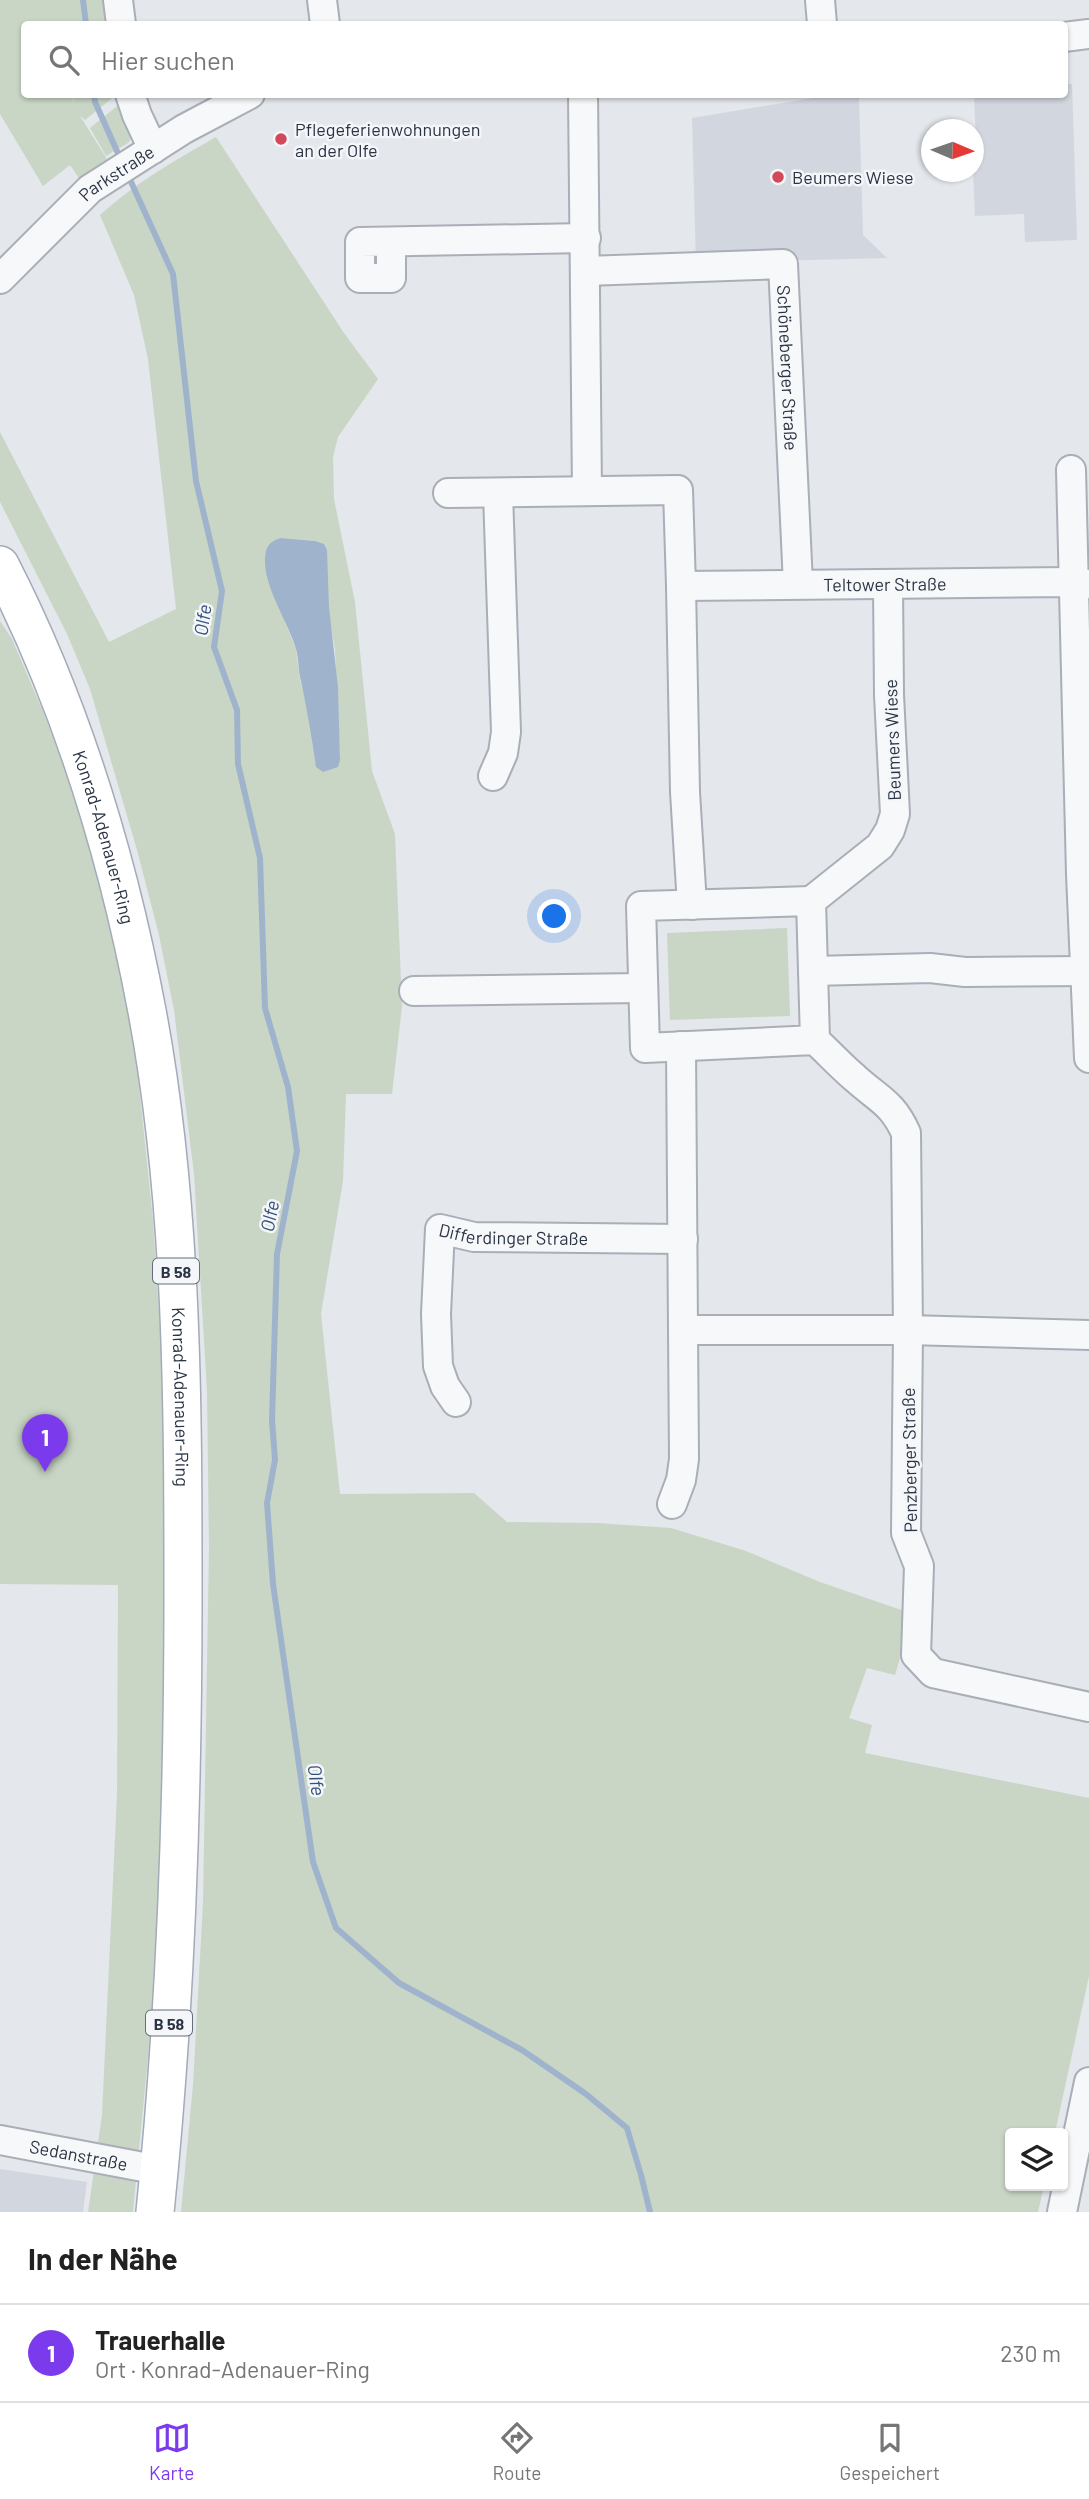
<!DOCTYPE html>
<html lang="de">
<head>
<meta charset="utf-8">
<style>
  :root { --surface:#fff; --page:#f6f6f6; --text:#222; --muted:#767676; --line:#e0e0e0; --accent:#7c3aed }
  body { margin:0; font-family:Barlow,sans-serif; background:var(--page); color:var(--text) }
  .controls { position:absolute; right:21px; bottom:21px; display:grid; overflow:hidden; border-radius:7px; box-shadow:0 2px 5px #0004 }
  .controls button { width:63px; height:63px; display:grid; place-items:center; padding:0; border:0; border-bottom:2px solid var(--line); background:var(--surface); color:var(--text); font:35px sans-serif }
  .compass { position:absolute; left:921px; top:119px; width:63px; height:63px; border-radius:50%; background:var(--surface); box-shadow:0 2px 5px #0004; rotate:92deg }
  .you { position:absolute; left:555px; top:917px; width:24px; height:24px; margin:-18px; border:5px solid #fff; border-radius:50%; background:#1a73e8; box-shadow:0 0 0 10px #1a73e833 }
  .badge { display:grid; place-items:center; width:46px; height:46px; border-radius:50%; background:var(--accent); color:#fff; font-size:23px; font-weight:700 }
  .pin { position:absolute; translate:-50% -58px; filter:drop-shadow(0 2px 4px #0008) }
  .pin::after { content:''; position:absolute; top:37px; width:24px; height:21px; background:inherit; clip-path:polygon(0 0,100% 0,50% 100%) }
  .list { margin:0; padding:0; list-style:none }
  h2 { display:flex; justify-content:space-between; align-items:center; height:91px; margin:0; padding:0 28px; font-size:30px }
  h2 small { font-size:23px; font-weight:400; color:var(--muted) }
  .list li { display:grid; grid-template-columns:46px 1fr auto; gap:21px; align-items:center; box-sizing:border-box; height:98px; padding:0 28px; border-top:2px solid var(--line) }
  .list b { display:block; font-size:26px; white-space:nowrap }
  .list p { margin:0; font-size:23px; white-space:nowrap; color:var(--muted) }
  .list em { font-size:23px; font-style:normal; color:var(--muted) }
  .icon { flex:none; width:38px; height:38px; fill:none; stroke:currentColor; stroke-width:2; stroke-linecap:round; stroke-linejoin:round }
  .map { position:relative; flex:none; width:1089px; height:2212px; overflow:hidden }
  .search { position:absolute; background:var(--surface); box-shadow:0 2px 5px #0004; left:21px; right:21px; top:21px; height:77px; display:flex; align-items:center; gap:18px; box-sizing:border-box; padding:0 24px; border-radius:7px; color:var(--muted); font-size:26px }
  .sheet { height:189px; background:var(--surface) }
  nav { display:flex; justify-content:space-around; align-items:center; box-sizing:border-box; height:98px; border-top:2px solid var(--line); background:var(--surface); font-size:19px; color:var(--muted) }
  nav a { display:grid; justify-items:center; gap:4px }
  nav .on { color:var(--accent) }
  .map>svg:first-child { display:block }
</style>
</head>
<body>
<div class="map">
<svg width="1089" height="2212" viewBox="0 0 1089 2212">
  <rect width="100%" height="100%" fill="#e4e7ec"/>
  <!-- built -->
  <g fill="#d2d6de">
    <polygon points="1065,84 1072,84 1077,240 1025,242 1024,214 975,216 973,172 977,172 974,95 1064,94"/>
    <polygon points="831,95 859,95 863,235 887,258 696,263 692,118"/>
    <polygon points="0,2169 87,2182 83,2212 0,2212"/>
  </g>
  <!-- green -->
  <g fill="#c9d6c5" fill-rule="evenodd">
    <polygon points="0,0 108,0 112,24 24,24 24,94 74,95 71,107 75,95 116,95 85,120 80,116 107,159 79,178 70,165 43,186 0,114"/>
    <polygon points="122,102 132,137 128,143 106,156 90,128"/>
    <path d="M216,137l128,196 34,46 -40,58 -5,20 1,42 21,103 17,169 23,63 7,172 -10,88h-46l-3,87 -22,133 19,180 134,-1 33,29 90,1 74,5 75,23 74,31 93,32 -18,61 -28,-7 -18,50 23,7 -7,28 224,45v178l-34,157h-45v53h34l-6,26h-857l12,-127 10,-182 6,-355 -2,-157 -13,-217 -20,-164 -15,-75 -22,-85 -47,-161 -23,-55 -67,-132v-70l109,210 67,-33 -28,-250 -14,-64 -34,-80c35,-32 74,-54 116,-78zM281,538l34,3 20,108 5,111 -30,-41 -10,-40 -4,-30 -24,-59z"/>
    <polygon points="0,621 12,639 47,721 77,802 107,902 131,1009 153,1220 164,1391 166,1661 161,1871 151,2026 133,2212 88,2212 102,2115 117,1795 118,1585 0,1584"/>
    <polygon points="787,928 790,1016 670,1020 667,933"/>
  </g>
  <!-- water -->
  <path fill="#9fb4cc" d="M281,538l34,3 9,3 3,6 2,57 9,80 2,73 -2,7 -15,5 -7,-5c-4,-29 -9,-57 -15,-86 -3,-10 -2,-22 -5,-32 -8,-28 -37,-68 -30,-98 2,-8 8,-11 15,-13z"/>
  <g fill="none" stroke-linecap="round" stroke-linejoin="round">
    <!-- stream -->
    <g stroke="#9fb4cc" stroke-width="6">
      <polyline points="83,0 86,24"/>
      <polyline points="94,94 95,102 121,160"/>
      <polyline points="127,173 173,274 196,481 222,591 214,647 237,710 238,764 260,858 265,1008 288,1087 297,1151 277,1254 272,1420 275,1460 267,1503 273,1584 313,1862 336,1928 399,1983 522,2050 586,2094 627,2128 641,2175 650,2212"/>
    </g>
    <!-- minor casing -->
    <g stroke="#a9aeb7" stroke-width="32">
      <g id="minor">
        <polyline points="118,0 121,24"/>
        <polyline points="322,0 325,24"/>
        <polyline points="820,0 822,24"/>
        <polyline points="1064,37 1089,34"/>
        <polyline points="130,94 137,115 153,149"/>
        <polyline points="583,94 587,491"/>
        <polyline points="391,242 391,278 360,278 360,242 586,238"/>
        <path id="s1" d="M586,271l197,-7 15,320"/>
        <path id="s2" d="M0,279l90,-90 94,-60 66,-35"/>
        <polyline points="1071,470 1081,874 1089,1058"/>
        <path id="s3" d="M448,493l230,-3 3,96 392,-4 16,2"/>
        <polyline points="681,586 685,792 692,905"/>
        <polyline points="493,776 503,753 506,732 498,493"/>
        <polyline points="811,901 880,846 890,830 895,814 889,695 888,585"/>
        <polyline points="813,971 930,968 965,972 1089,971"/>
        <polyline points="414,991 642,988"/>
        <path d="M815,1040l-170,8 -4,-142 170,-5 4,139c13,12 26,26 40,38 23,21 37,24 51,55l2,197 -2,203 13,33 -3,89 17,18 156,34"/>
        <polyline points="681,1046 683,1330 908,1330 1089,1335"/>
        <path id="s4" d="M456,1402l-11,-16 -7,-20 -2,-52 4,-85 34,8 209,2"/>
        <polyline points="672,1504 681,1480 684,1459 683,1330"/>
        <path id="s5" d="M0,2140l159,30"/>
        <polyline points="1062,2212 1089,2082"/>
      </g>
    </g>
    <!-- major casing -->
    <g stroke="#a3abb8" stroke-width="40">
      <g id="major">
        <path id="s6" d="M0,565c72,140 118,292 147,446 36,191 36,394 36,587 0,205 -7,411 -28,614"/>
      </g>
    </g>
    <!-- minor -->
    <use href="#minor" stroke="#f7f8fa" stroke-width="28"/>
    <!-- major -->
    <use href="#major" stroke="#fff" stroke-width="37"/>
  </g>
  <!-- markers -->
  <g fill="#d1495b" stroke="#f4f6f9" stroke-width="2.5">
    <circle cx="281" cy="139" r="7"/>
    <circle cx="778" cy="177" r="7"/>
  </g>
  <g text-anchor="middle" dominant-baseline="central" stroke-width="5" stroke-linejoin="round" paint-order="stroke">
    <!-- shield labels -->
    <g fill="#f4f6f9" stroke="#676e7b" stroke-width="2">
      <rect x="153" y="1258.5" width="46" height="25" rx="5"/>
      <rect x="146" y="2010.5" width="46" height="25" rx="5"/>
    </g>
    <g font-size="16" font-weight="bold" fill="#2b3445">
      <text x="176" y="1271">B 58</text>
      <text x="169" y="2023">B 58</text>
    </g>
    <!-- poi labels -->
    <g font-size="18" fill="#2b3445" stroke="#f4f6f9" text-anchor="start">
      <text x="295" y="129">Pflegeferienwohnungen<tspan x="295" dy="21">an der Olfe</tspan></text>
      <text x="792" y="177">Beumers Wiese</text>
    </g>
    <!-- street labels -->
    <g font-size="18" fill="#2b3445" stroke="#f4f6f9">
      <text stroke="none"><textPath href="#s2" startOffset="158">Parkstraße</textPath></text>
      <text stroke="none"><textPath href="#s1" startOffset="301">Schöneberger Straße</textPath></text>
      <text stroke="none"><textPath href="#s3" startOffset="530">Teltower Straße</textPath></text>
      <text transform="translate(892 740) rotate(-92)">Beumers Wiese</text>
      <text stroke="none"><textPath href="#s6" startOffset="292">Konrad-Adenauer-Ring</textPath></text>
      <text stroke="none"><textPath href="#s4" startOffset="252">Differdinger Straße</textPath></text>
      <text stroke="none"><textPath href="#s6" startOffset="859">Konrad-Adenauer-Ring</textPath></text>
      <text transform="translate(909 1460) rotate(-91)">Penzberger Straße</text>
      <text stroke="none"><textPath href="#s5" startOffset="80">Sedanstraße</textPath></text>
    </g>
    <!-- water labels -->
    <g font-size="19" font-style="italic" fill="#34527a" stroke="#f4f6f9">
      <text transform="translate(202 620) rotate(-82)">Olfe</text>
      <text transform="translate(269 1216) rotate(-79)">Olfe</text>
      <text transform="translate(317 1780) rotate(82)">Olfe</text>
    </g>
  </g>
</svg>
<div class="controls">
<button><svg class="icon" aria-label="layers" viewBox="0 0 24 24"><path d="M12 4l9 5-9 5-9-5zM3 14l9 5 9-5"/></svg></button>
</div>
<svg class="compass" viewBox="-18 -18 36 36"><path d="M0-13l5 13h-10z" fill="#e53935"/><path d="M0 13l5-13h-10z" fill="#767676"/></svg>
<div class="you"></div>
<div class="pin badge" style="left:45px;top:1472px">1</div>
<div class="search"><svg class="icon" aria-label="search" viewBox="0 0 24 24"><circle cx="10" cy="10" r="6"/><path d="M15 15l6 6"/></svg>Hier suchen</div>
</div>
<section class="sheet">
<h2>In der Nähe<small></small></h2>
<ul class="list">
<li><span class="badge">1</span><div><b>Trauerhalle</b><p>Ort · Konrad-Adenauer-Ring</p></div><em>230 m</em></li>
</ul>
</section>
<nav>
<a class="on"><svg class="icon" aria-label="map" viewBox="0 0 24 24"><path d="M3 6l6-2 6 2 6-2v14l-6 2-6-2-6 2zM9 4v14M15 6v14"/></svg>Karte</a>
<a><svg class="icon" aria-label="directions" viewBox="0 0 24 24"><path d="M12 3l9 9-9 9-9-9zM9 14v-3h6M13 9l2 2-2 2"/></svg>Route</a>
<a><svg class="icon" aria-label="saved" viewBox="0 0 24 24"><path d="M7 4h10v16l-5-4-5 4z"/></svg>Gespeichert</a>
</nav>
</body>
</html>
